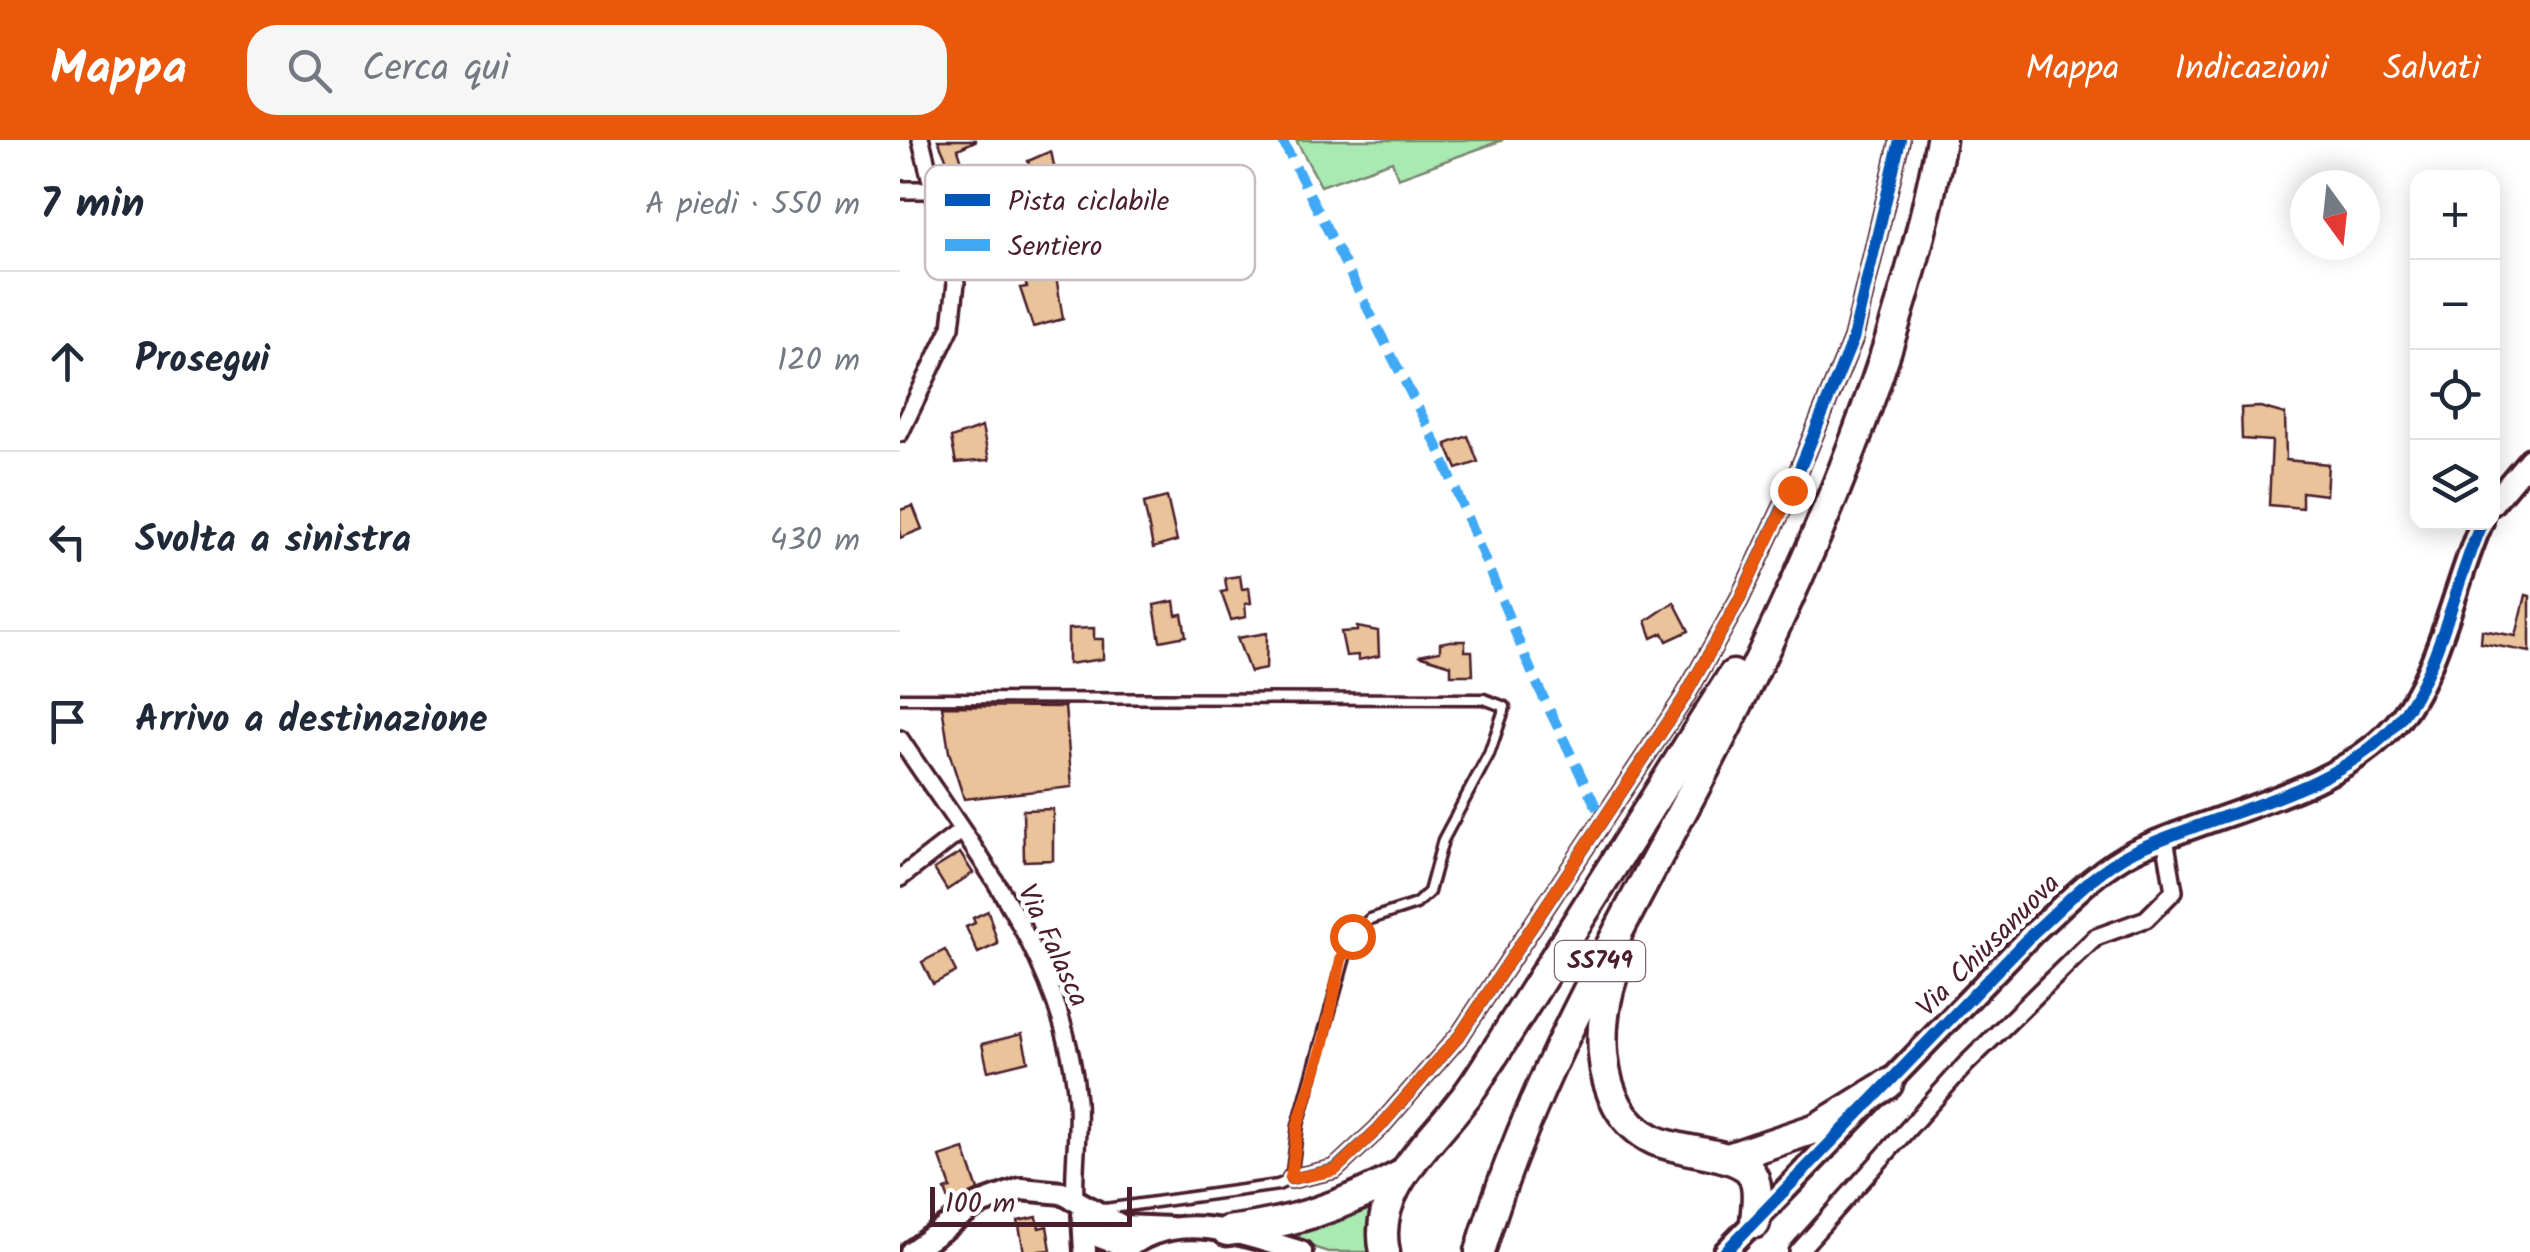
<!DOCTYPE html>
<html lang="it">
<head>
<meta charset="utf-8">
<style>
  :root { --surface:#fff; --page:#f6f6f7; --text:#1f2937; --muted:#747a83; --line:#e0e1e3; --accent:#ea580c }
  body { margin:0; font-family:Kalam,sans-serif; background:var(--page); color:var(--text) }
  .controls { position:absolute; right:30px; top:30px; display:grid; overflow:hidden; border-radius:20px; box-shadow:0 5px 25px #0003 }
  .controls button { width:90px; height:90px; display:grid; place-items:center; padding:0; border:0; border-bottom:2px solid var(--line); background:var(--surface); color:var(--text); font:50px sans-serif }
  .compass { position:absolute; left:1390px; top:30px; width:90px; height:90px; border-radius:50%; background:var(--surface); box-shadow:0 5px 25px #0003; rotate:165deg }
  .scale { position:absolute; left:30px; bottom:25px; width:202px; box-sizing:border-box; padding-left:10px; border:5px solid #4a1f2b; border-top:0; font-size:28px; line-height:35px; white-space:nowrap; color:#4a1f2b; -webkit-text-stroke:8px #fff; paint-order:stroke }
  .stop { position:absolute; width:30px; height:30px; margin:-22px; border:8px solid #ea580c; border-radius:50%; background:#fff }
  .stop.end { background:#ea580c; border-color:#fff; box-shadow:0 2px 10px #0008 }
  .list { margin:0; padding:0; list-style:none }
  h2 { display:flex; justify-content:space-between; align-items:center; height:130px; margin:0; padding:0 40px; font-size:42px }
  h2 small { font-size:32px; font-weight:400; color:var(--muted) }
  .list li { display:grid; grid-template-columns:65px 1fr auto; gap:30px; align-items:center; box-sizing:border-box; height:180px; padding:0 40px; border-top:2px solid var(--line) }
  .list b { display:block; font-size:38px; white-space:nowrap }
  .list em { font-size:32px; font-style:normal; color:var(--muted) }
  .icon { flex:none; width:55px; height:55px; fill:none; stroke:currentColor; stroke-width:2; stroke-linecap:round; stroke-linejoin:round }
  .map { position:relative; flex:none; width:1630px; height:1112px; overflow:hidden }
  header { display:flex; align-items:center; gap:60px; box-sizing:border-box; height:140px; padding:0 50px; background:var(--accent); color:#fff }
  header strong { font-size:48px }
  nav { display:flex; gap:55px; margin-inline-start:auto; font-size:35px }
  .search { width:700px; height:90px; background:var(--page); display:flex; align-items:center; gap:25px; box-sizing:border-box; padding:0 35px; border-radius:30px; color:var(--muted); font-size:38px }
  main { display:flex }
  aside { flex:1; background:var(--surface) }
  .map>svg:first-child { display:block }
</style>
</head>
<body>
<header>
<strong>Mappa</strong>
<div class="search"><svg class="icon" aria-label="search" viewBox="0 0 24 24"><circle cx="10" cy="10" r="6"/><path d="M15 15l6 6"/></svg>Cerca qui</div>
<nav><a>Mappa</a><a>Indicazioni</a><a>Salvati</a></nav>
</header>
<main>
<aside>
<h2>7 min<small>A piedi · 550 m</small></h2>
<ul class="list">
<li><svg class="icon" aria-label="ahead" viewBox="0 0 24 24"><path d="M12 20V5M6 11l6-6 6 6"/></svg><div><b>Prosegui</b></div><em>120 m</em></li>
<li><svg class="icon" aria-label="left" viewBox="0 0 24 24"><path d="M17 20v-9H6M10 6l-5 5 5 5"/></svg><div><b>Svolta a sinistra</b></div><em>430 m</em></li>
<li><svg class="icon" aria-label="arrive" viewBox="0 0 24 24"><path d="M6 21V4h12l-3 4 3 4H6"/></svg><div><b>Arrivo a destinazione</b></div></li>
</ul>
</aside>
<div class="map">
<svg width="1630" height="1112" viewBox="0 0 1630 1112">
  <rect width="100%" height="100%" fill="#fff"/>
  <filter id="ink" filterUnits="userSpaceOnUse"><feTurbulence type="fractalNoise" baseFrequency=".01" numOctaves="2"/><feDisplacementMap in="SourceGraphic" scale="20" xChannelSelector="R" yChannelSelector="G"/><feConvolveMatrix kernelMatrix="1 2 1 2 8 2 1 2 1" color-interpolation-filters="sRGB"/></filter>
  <g filter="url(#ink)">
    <!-- green -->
    <g fill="#a9eab3" stroke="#7a846f" stroke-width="2.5">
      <polygon points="396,0 603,0 498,38 492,21 421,46"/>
      <polygon points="477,1061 471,1112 428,1112 397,1102 400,1089"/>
    </g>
    <!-- building -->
    <g fill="#e9c399" stroke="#4a1f2b" stroke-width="2.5">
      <polygon points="38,0 77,0 58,9 67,38 56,41"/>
      <polygon points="151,11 157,40 161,39 165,53 138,58 128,21"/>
      <polygon points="154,124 163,179 133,187 120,148 127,147 123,136"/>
      <polygon points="1360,267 1385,274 1386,320 1428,324 1426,355 1402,352 1402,368 1369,365 1372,301 1342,299 1341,268"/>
      <polygon points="82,287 89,320 56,323 51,298"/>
      <polygon points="568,296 578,322 557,329 546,304"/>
      <polygon points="267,357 277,401 253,408 244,363"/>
      <polygon points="13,366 22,389 0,398 0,370"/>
      <polygon points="340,436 342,449 349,448 351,463 345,464 346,477 331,480 321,452 327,451 325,438"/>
      <polygon points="1626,455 1630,456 1630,512 1581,503 1582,490 1616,496"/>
      <polygon points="274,461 276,475 282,474 286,496 260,501 254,465"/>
      <polygon points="774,462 789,491 767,501 763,493 752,498 746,481"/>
      <polygon points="457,487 478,491 479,516 458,520 458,515 446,516 441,492 457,491"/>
      <polygon points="194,488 194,499 203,499 203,519 168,524 168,489"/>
      <polygon points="367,493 366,529 350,532 337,498"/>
      <polygon points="550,501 565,501 565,511 572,511 573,535 551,535 551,525 519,515 540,511 540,503"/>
      <polygon points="42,566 165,567 172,647 64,659 49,612"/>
      <polygon points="153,669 153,720 124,721 123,670"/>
      <polygon points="60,713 73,733 47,750 34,729"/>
      <polygon points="88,771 98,804 78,813 66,787 75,783 73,778"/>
      <polygon points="45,810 56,832 33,844 22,822"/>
      <polygon points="122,894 128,921 88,931 82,904"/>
      <polygon points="64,1009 78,1050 51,1066 45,1050 51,1048 40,1017"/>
      <polygon points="137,1077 139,1088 147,1086 151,1110 124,1112 118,1081"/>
    </g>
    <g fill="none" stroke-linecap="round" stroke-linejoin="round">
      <!-- lane casing -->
      <g stroke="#4a1f2b" stroke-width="15">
        <polyline id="lane" points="0,558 584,559 605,567 589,614 543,700 529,752 516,764 470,779 451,796 398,985 391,1039 378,1045 205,1069"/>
      </g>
      <!-- street casing -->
      <g stroke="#4a1f2b" stroke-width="22">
        <g id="street">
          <polyline points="0,50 30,50"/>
          <polyline points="0,293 51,187 56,143 21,0"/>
          <path d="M0,599c73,110 167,225 177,362 2,33 -4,66 -2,99"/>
          <polyline points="0,738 61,691"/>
          <polyline points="391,1039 435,1029 478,989 560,895 784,558 839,460 891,350 953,199 1000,0"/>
          <polyline points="898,1112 1065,925 1173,819 1196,797 1246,779 1274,751 1265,698"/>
        </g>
      </g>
      <!-- secondary casing -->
      <g stroke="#4a1f2b" stroke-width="28">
        <g id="secondary">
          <polyline points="1592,364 1630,319"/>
          <polyline points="183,1068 200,1097 227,1107"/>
          <polyline points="183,1075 185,1112"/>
          <polyline points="11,1112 77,1065 121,1049 162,1053 222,1086 271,1088"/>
          <path d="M222,1112c53,-46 122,-17 179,0"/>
          <path d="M825,1112l308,-319c31,-28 63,-63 101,-82 80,-38 199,-57 260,-125 45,-50 60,-142 88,-204"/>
        </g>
      </g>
      <!-- highway casing -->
      <g stroke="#4a1f2b" stroke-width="35">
        <g id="highway">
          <path d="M722,813c-27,55 -34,155 32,187 25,12 78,12 95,30 12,14 7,36 6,53"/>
          <polyline points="828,1018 917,988 988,944"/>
          <path d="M327,1091c66,-8 117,-25 176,-57"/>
          <path d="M485,1112c-14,-61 45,-108 78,-152 13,-16 23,-34 35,-52l235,-373"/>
          <path d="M580,1112c50,-171 140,-322 222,-478 104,-198 198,-414 239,-634"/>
        </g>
      </g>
      <!-- lane -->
      <use href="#lane" stroke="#fff" stroke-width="8"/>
      <!-- street -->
      <use href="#street" stroke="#fff" stroke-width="15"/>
      <!-- secondary -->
      <use href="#secondary" stroke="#fff" stroke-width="20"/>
      <!-- highway -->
      <use href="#highway" stroke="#fff" stroke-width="28"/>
      <!-- quiet -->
      <polyline stroke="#3fa9f5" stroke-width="10" stroke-dasharray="20 10" stroke-linecap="butt" points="382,0 537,305 635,540 703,681"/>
      <!-- cycleway casing -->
      <g stroke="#fff" stroke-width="19">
        <g id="cycleway">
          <polyline points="391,1039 435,1029 478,989 560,895 784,558 839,460 891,350 953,199 1000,0"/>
          <path d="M825,1112l308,-319c31,-28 63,-63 101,-82 80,-38 199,-57 260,-125 45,-50 60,-142 88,-204"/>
        </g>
      </g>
      <!-- cycleway -->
      <use href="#cycleway" stroke="#0057b8" stroke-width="12"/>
    </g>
  </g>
  <g fill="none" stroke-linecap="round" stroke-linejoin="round" filter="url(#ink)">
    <!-- route -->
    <polyline stroke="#ea580c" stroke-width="12" points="452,796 441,820 423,906 398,985 391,1039 435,1030 478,989 560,895 784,558 839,460 892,350"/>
  </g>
  <g text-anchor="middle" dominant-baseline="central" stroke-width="9" stroke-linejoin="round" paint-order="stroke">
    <!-- shield labels -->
    <rect fill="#fff" stroke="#80626b" stroke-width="2.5" x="655" y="801" width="90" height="40" rx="8"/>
    <g font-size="25" font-weight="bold" fill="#4a1f2b">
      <text x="700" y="821">SS749</text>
    </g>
    <!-- street labels -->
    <g font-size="28" fill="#4a1f2b" stroke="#fff">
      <text transform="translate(152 806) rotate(65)">Via Falasca</text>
      <text transform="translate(1089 806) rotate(-45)">Via Chiusanuova</text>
    </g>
  </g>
  <!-- legend -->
  <rect x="25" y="25" width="330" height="115" rx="15" fill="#fff" stroke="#c9bcbf" stroke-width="2.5"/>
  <rect x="45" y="54" width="45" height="12" fill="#0057b8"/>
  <rect x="45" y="99" width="45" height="12" fill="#3fa9f5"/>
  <g font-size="28" fill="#4a1f2b">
    <text x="108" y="70">Pista ciclabile</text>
    <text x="108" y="115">Sentiero</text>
  </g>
</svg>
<div class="controls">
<button>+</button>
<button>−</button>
<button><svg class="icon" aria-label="locate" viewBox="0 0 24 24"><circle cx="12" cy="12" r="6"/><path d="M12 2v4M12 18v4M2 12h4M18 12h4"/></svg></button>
<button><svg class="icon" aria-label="layers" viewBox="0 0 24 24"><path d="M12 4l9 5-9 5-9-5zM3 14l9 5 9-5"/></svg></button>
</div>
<svg class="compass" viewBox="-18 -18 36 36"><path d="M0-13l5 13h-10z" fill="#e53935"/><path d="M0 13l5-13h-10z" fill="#747a83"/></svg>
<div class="scale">100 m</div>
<div class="stop" style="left:452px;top:796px"></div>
<div class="stop end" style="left:892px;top:350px"></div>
</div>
</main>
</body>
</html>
